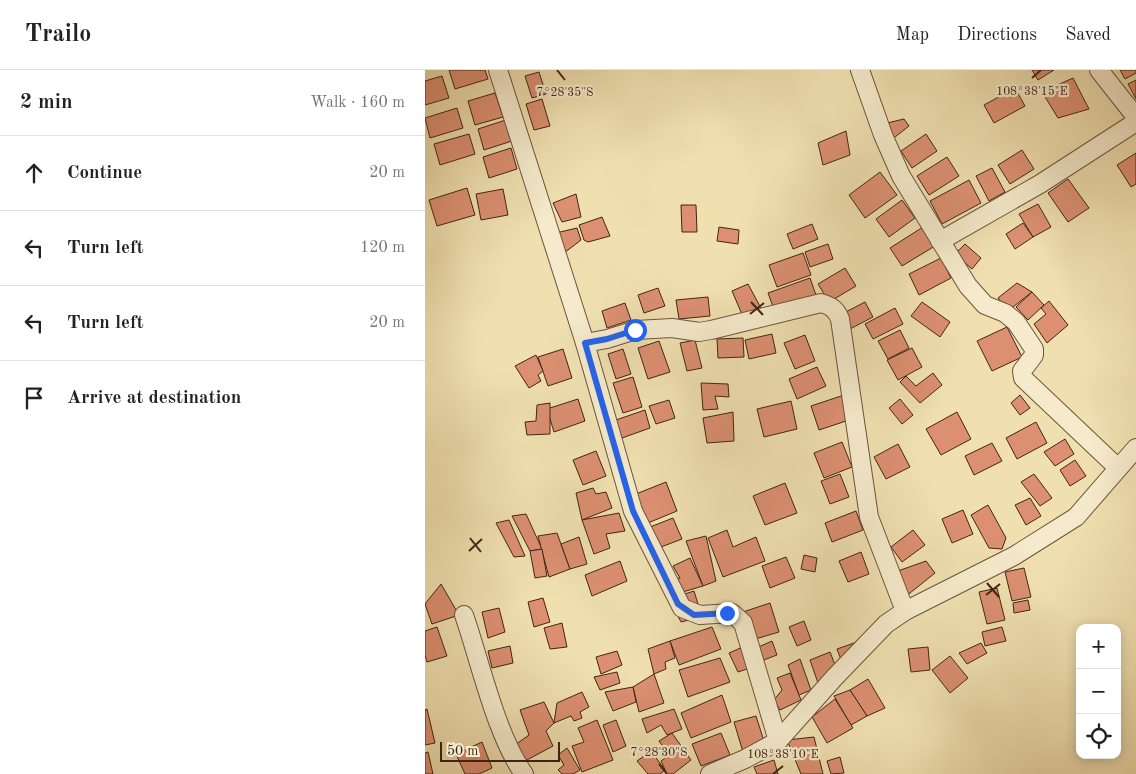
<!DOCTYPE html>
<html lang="en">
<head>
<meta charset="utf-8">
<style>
  :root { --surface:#fff; --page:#f6f6f6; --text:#222; --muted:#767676; --line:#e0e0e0 }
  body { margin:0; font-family:"Old Standard TT",serif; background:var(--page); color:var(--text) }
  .controls { position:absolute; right:15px; bottom:15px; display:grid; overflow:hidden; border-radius:10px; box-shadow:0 2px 12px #0003 }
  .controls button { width:45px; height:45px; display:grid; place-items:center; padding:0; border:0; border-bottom:1px solid var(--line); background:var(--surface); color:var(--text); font:25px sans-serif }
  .scale { position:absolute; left:15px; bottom:12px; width:120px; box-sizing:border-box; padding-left:5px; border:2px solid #412417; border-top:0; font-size:14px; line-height:18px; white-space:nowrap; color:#412417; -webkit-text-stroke:4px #f5ebcc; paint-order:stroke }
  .stop { position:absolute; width:15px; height:15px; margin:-11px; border:4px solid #2563eb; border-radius:50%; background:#fff }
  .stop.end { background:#2563eb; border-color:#fff; box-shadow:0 1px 5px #0008 }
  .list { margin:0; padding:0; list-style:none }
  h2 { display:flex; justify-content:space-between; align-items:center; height:65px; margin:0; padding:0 20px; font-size:21px }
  h2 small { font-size:16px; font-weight:400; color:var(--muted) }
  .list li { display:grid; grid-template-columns:32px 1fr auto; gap:15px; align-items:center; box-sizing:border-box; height:75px; padding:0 20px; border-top:1px solid var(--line) }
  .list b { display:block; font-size:19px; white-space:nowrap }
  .list em { font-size:16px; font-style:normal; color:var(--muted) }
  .icon { flex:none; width:28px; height:28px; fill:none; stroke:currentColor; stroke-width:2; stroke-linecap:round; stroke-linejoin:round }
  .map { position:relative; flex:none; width:711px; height:704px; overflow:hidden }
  header { display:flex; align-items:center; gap:30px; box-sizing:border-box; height:70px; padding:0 25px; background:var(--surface); border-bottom:1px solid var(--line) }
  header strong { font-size:24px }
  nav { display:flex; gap:28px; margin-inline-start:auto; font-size:18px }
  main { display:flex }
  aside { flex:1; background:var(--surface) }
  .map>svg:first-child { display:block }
</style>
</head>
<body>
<header>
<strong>Trailo</strong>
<nav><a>Map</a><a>Directions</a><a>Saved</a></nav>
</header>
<main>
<aside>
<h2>2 min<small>Walk · 160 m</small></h2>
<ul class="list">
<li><svg class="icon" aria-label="ahead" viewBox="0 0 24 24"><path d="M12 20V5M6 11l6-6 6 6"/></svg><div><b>Continue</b></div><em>20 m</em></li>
<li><svg class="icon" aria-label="left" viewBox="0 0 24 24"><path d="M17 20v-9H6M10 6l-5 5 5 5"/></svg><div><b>Turn left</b></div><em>120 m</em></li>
<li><svg class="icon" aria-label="left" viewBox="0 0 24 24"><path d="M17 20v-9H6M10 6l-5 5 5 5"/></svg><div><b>Turn left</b></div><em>20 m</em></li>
<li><svg class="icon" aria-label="arrive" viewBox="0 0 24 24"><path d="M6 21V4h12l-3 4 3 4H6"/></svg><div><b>Arrive at destination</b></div></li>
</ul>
</aside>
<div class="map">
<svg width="711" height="704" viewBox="0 0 711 704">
  <rect width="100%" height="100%" fill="#f0e0b0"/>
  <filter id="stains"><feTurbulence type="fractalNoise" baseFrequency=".004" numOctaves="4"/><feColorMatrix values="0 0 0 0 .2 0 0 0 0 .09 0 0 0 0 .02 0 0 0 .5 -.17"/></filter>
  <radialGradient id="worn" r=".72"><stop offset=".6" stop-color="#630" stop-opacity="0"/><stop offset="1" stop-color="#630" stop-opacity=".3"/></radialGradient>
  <!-- building -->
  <g fill="#dc9071" stroke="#412417">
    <polygon points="24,0 60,0 63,9 30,19"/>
    <polygon points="607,0 629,0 613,10"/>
    <polygon points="695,0 711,0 711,3 700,9"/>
    <polygon points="114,2 121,24 107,28 100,6"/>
    <polygon points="17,6 24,28 0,35 0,11"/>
    <polygon points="648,8 664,39 633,48 617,22"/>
    <polygon points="711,10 711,29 703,14"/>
    <polygon points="590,18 600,36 569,53 559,35"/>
    <polygon points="70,23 78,47 50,55 43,31"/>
    <polygon points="117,29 125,56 109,60 101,34"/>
    <polygon points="32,38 38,58 5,68 0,48"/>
    <polygon points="87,48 93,69 59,80 53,59"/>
    <polygon points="479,49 484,56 465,71 458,54"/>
    <polygon points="421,61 425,85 398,95 393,73"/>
    <polygon points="44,64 50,84 15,95 9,74"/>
    <polygon points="501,64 512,81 487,98 476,81"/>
    <polygon points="86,78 92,99 64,108 58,87"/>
    <polygon points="597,80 609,99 585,114 573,95"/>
    <polygon points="711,83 711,114 706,117 692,95"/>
    <polygon points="522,87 534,106 504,125 492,106"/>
    <polygon points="567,98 580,122 564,131 551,106"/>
    <polygon points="455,102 472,125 440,148 424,125"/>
    <polygon points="643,109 664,138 643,152 623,123"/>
    <polygon points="544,110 556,133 517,154 505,131"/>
    <polygon points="42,118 50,145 12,156 4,130"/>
    <polygon points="78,119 83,145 56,150 51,124"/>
    <polygon points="151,124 156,147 137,152 128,133"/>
    <polygon points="477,130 490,148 464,167 451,149"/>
    <polygon points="613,134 626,157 608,167 594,144"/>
    <polygon points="256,135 271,135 272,162 257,162"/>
    <polygon points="177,147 185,166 163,172 159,170 154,155"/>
    <polygon points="598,153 608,167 590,179 581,164"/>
    <polygon points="387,154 393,169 368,179 362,164"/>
    <polygon points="294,157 314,160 313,174 292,171"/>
    <polygon points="498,157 510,176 477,196 465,178"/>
    <polygon points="152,158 156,170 139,183 131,163"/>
    <polygon points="403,174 408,189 385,197 380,182"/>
    <polygon points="540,174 556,188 547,199 530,184"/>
    <polygon points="378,183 386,205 352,217 344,195"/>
    <polygon points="516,188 526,208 494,225 484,204"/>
    <polygon points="420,198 431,216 404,232 393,214"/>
    <polygon points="385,208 392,228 350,242 343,223"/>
    <polygon points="592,213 607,222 583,241 573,228"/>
    <polygon points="323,214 337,240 319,249 307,221"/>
    <polygon points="233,218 240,236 219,243 213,225"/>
    <polygon points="607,222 619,235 603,250 591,237"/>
    <polygon points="283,227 285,246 254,249 251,230"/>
    <polygon points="624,231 643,255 622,273 609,254 621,244 616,238"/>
    <polygon points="440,232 448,247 423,260 415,245"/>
    <polygon points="497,232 525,252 515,267 486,246"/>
    <polygon points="200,233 206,250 182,258 177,241"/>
    <polygon points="470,238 478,254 448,269 440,254"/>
    <polygon points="582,257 597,287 567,301 552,271"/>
    <polygon points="475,260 484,278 463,289 453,271"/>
    <polygon points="347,264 351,283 324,289 320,270"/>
    <polygon points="380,265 390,291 370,299 359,273"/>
    <polygon points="318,268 319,287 293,288 292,269"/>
    <polygon points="270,270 277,298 262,301 255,273"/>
    <polygon points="234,271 245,302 223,309 213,278"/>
    <polygon points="487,278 497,297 473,310 462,290"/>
    <polygon points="138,279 147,308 123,316 113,287"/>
    <polygon points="198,279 206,304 191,309 183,284"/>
    <polygon points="111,285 118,301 113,305 116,311 104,318 90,296"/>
    <polygon points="392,297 401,316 372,329 364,309"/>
    <polygon points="508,303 517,315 495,333 475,312 481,306 491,316"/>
    <polygon points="208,307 217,337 198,343 188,313"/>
    <polygon points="276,313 303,314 304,327 290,326 293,339 278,340"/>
    <polygon points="419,325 427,349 394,360 386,336"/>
    <polygon points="595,325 605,338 595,345 586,333"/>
    <polygon points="153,329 160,351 129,362 122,339"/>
    <polygon points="475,329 488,345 477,354 464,338"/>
    <polygon points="244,330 250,348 231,354 224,336"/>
    <polygon points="366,331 372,359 339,367 332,339"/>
    <polygon points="125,333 125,364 102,365 100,352 111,351 112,335"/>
    <polygon points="220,340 225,358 197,368 191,350"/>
    <polygon points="308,342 309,371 282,373 278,348"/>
    <polygon points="532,342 546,369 516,385 501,359"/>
    <polygon points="611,352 622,373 592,389 581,368"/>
    <polygon points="640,369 649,384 630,396 619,382"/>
    <polygon points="417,372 427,397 399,408 389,383"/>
    <polygon points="567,373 577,391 549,405 540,386"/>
    <polygon points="473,374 485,397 461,409 449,387"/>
    <polygon points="171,381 181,406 158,415 148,390"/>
    <polygon points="650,390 661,406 645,416 635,400"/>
    <polygon points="415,404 424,427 405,434 396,411"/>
    <polygon points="609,404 627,428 615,436 596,412"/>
    <polygon points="241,412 252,441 218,455 206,426"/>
    <polygon points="360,413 372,443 340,455 328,426"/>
    <polygon points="168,418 171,424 181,422 187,438 157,450 151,423"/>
    <polygon points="605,428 616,446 601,455 590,435"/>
    <polygon points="563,435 581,468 577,479 564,478 546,445"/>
    <polygon points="538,440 548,464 527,473 517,449"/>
    <polygon points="431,441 438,460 407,472 400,453"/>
    <polygon points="194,443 200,461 181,464 185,478 169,484 157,450"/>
    <polygon points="101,444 117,479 105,481 87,446"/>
    <polygon points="248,448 257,469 228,480 220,459"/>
    <polygon points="84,450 100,486 89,487 71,453"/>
    <polygon points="302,460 308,477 331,467 340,491 298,507 283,468"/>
    <polygon points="488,460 500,475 477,492 466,477"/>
    <polygon points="132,463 145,499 124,507 113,466"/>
    <polygon points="281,466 291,511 278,516 261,471"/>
    <polygon points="154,467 162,494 145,499 136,474"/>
    <polygon points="117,479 122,506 110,508 105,481"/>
    <polygon points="436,482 444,504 423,512 414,491"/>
    <polygon points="379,485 392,488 390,502 376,499"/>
    <polygon points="361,487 370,508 345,518 337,496"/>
    <polygon points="265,488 278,516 251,524 244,510 255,508 248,496"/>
    <polygon points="195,491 202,511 167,526 160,505"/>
    <polygon points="501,491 510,503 480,527 470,502"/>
    <polygon points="599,498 606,527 587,531 580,502"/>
    <polygon points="16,514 34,545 7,554 0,534"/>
    <polygon points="572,518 580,550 562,554 554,522"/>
    <polygon points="269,521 277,547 256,552 244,529"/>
    <polygon points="118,528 125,552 109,557 103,532"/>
    <polygon points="603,530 605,540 589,543 588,533"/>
    <polygon points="345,533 354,562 327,570 318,542"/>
    <polygon points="74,538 80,562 63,568 57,542"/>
    <polygon points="379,551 386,570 372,576 364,557"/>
    <polygon points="137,553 142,577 125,579 119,558"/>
    <polygon points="12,557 22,586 2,592 0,585 0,561"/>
    <polygon points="287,557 296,579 254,595 245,571"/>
    <polygon points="577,557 581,571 560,576 557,562"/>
    <polygon points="245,571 250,588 240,592 241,599 229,604 223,579"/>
    <polygon points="347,571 352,585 336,591 331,578"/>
    <polygon points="432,572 418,595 412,579"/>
    <polygon points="556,573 562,583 542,594 534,583"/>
    <polygon points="85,576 88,593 67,598 63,581"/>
    <polygon points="320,576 328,597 313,602 304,583"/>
    <polygon points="503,577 505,600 486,602 483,579"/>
    <polygon points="192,581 197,595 176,604 171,587"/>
    <polygon points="405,582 414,605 393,613 385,590"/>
    <polygon points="525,586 543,608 525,623 507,600"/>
    <polygon points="295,588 305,612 263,627 254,600"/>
    <polygon points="375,589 386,620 374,625 363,595"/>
    <polygon points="192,602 195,613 175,620 169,607"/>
    <polygon points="365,603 376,630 355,640 349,630 357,620 352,608"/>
    <polygon points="229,604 239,633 214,642 208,617"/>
    <polygon points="443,609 460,638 442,646 425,620"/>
    <polygon points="208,617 211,632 188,641 180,622"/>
    <polygon points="425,620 442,646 426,655 409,626"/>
    <polygon points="157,622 164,637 155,642 157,648 149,651 146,646 129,653 132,633"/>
    <polygon points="297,625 306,652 266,668 256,643"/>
    <polygon points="410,629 428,658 402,673 387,647"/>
    <polygon points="119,632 129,653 121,661 128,676 100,691 87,677 104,665 95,640"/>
    <polygon points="2,639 10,673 0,675 0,640"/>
    <polygon points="249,639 257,659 242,665 236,655 222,663 217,649"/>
    <polygon points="331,646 339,671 318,682 309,652"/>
    <polygon points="172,650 188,690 157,702 147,676 159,672 153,658"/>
    <polygon points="191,650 201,676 188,682 178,655"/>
    <polygon points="247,663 266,690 248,704 242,704 236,691 244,685 234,671"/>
    <polygon points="296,663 305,685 276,696 267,674"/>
    <polygon points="389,667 398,704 376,704 362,670"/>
    <polygon points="57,672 67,698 54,704 40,704 31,684"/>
    <polygon points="142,678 155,700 148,704 137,704 133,700 139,695 133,685"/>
    <polygon points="226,681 240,700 235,704 223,704 212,691"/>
    <polygon points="3,682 8,704 0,704 0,683"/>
    <polygon points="415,687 419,703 406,704 402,691"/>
    <polygon points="349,690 353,704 332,704 329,697"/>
  </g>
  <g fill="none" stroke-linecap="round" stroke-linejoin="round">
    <!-- minor casing -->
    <g stroke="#6d533d" stroke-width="20">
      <g id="minor">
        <polyline points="73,0 160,273 208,441 257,538 275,545 307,543 318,553 353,671"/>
        <polyline points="435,0 458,65 476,106 543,216 560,235 580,243 591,252 609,279 609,285 597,301 598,308 693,398"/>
        <polyline points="674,0 711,47"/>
        <polyline points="515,171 615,114 711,52"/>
        <path d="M160,273l22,-4 29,-9 36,-2 27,4 12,-2 110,-27c10,3 15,6 19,16l29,198 36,94"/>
        <path d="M39,545c16,46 32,120 60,159"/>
        <polyline points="285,704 320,689 353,671 409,608 461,554 480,541 589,486 651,447 711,378"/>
      </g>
    </g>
    <!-- minor -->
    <use href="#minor" stroke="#f5ebcc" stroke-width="18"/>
  </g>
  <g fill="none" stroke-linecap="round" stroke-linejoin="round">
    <!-- route -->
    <polyline stroke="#2563eb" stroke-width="6" points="210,260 182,269 160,273 208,441 253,534 269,545 302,543"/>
  </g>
  <!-- ticks -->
  <path fill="none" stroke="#412417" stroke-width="2" d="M132,0l8,10M607,8l9,-8M326,232l12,13M325,244l14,-11M45,468l11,14M44,481l13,-12M562,513l12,14M561,525l14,-11M234,694l8,10M348,704l10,-8"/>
  <g font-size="12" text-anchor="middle" fill="#412417" stroke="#f5ebcc" stroke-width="4.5" stroke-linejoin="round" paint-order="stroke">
    <text x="607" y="25">108°38'15"E</text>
    <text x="140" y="26">7°28'35"S</text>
    <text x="234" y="686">7°28'30"S</text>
    <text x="358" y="688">108°38'10"E</text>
  </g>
  <rect width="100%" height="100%" filter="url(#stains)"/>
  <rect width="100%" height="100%" fill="url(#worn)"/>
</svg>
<div class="controls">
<button>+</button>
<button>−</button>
<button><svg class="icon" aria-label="locate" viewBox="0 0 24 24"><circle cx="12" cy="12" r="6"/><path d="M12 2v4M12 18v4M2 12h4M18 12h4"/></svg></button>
</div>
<div class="scale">50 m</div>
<div class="stop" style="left:210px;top:260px"></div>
<div class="stop end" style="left:302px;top:543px"></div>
</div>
</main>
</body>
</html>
